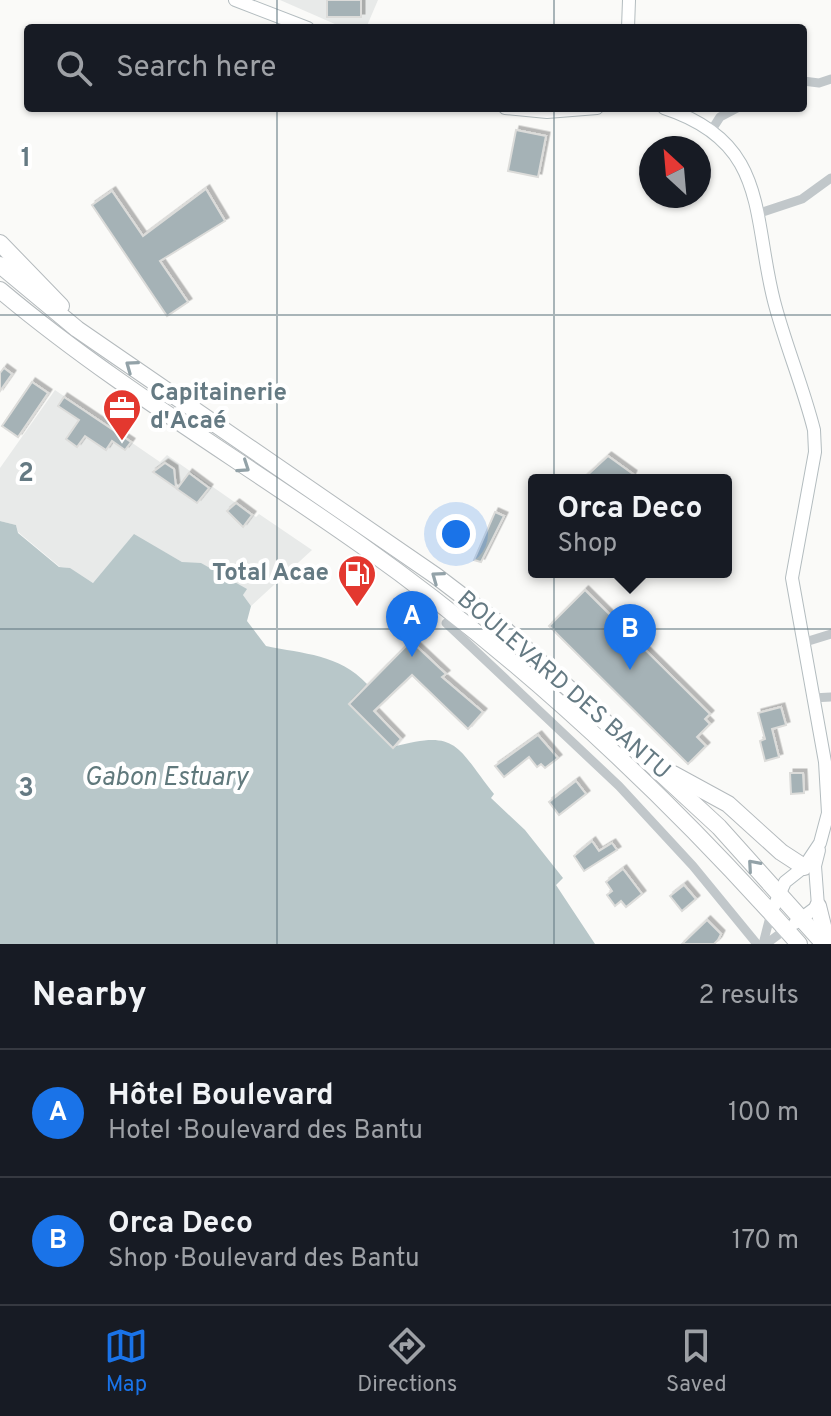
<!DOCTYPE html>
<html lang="en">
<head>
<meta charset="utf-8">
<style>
  :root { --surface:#171b24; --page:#20242c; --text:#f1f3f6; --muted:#9ea1a6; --line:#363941; --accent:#1a73e8 }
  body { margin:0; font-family:Overpass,sans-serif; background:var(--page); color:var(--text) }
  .compass { position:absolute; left:639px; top:136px; width:72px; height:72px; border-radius:50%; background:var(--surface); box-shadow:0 2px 6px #0004; rotate:334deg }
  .you { position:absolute; left:456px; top:534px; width:28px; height:28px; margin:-20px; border:6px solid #fff; border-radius:50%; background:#1a73e8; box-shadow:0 0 0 12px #1a73e833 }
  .badge { display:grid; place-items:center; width:52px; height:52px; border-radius:50%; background:var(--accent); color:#fff; font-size:26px; font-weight:700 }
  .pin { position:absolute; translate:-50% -66px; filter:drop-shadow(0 2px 4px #0008) }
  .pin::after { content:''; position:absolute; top:42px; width:28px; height:24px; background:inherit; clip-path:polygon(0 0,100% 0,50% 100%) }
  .popup { position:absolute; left:528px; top:474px; width:204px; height:104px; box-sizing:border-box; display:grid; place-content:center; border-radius:8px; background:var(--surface); filter:drop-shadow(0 2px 6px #0005); font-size:26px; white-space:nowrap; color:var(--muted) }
  .popup b { font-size:30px; color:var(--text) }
  .popup::after { content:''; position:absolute; left:50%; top:100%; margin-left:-16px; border:16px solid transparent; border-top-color:var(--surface) }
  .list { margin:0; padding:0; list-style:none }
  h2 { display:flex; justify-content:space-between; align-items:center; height:104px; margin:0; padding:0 32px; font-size:34px }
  h2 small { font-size:26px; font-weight:400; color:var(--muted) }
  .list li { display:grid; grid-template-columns:52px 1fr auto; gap:24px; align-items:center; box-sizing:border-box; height:128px; padding:0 32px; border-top:2px solid var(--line) }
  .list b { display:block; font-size:30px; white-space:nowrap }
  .list p { margin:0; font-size:26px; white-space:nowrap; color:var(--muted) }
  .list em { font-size:26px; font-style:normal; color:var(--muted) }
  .icon { flex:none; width:44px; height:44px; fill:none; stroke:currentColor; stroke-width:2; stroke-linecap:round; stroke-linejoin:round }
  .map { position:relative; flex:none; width:831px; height:944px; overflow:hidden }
  .search { position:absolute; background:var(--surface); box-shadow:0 2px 6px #0004; left:24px; right:24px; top:24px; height:88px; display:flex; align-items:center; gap:20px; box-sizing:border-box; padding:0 28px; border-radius:8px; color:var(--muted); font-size:30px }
  .sheet { height:360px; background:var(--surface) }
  nav { display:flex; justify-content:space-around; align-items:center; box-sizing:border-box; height:112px; border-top:2px solid var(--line); background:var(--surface); font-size:22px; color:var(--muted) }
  nav a { display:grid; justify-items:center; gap:4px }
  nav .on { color:var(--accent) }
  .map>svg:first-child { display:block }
</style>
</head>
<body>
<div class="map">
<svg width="831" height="944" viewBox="0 0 831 944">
  <defs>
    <filter id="shadow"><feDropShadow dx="3.5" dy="-3.5" stdDeviation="0" flood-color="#0004"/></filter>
  </defs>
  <rect width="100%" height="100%" fill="#fafaf8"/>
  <!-- built -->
  <g fill="#e8eae9">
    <polygon points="280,0 378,0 366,28 344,28"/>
    <polygon points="55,390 160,462 167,455 256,517 259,514 312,550 251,606 243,595 246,589 182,562 134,535 93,583 69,568 60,567 18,532 16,525 0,521 0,468"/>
  </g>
  <!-- water -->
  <path fill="#b8c7c9" d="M0,521l16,4 2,8 41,34 11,1 23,15 41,-49 48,28 19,1 46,26 -4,6 8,11 -4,15 19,25c38,8 73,8 101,38l-18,20 44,43c65,-18 63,-1 101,47l-3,4 34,32 38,48 -7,7 39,59h-595z"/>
  <!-- building -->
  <g fill="#a5b2b6" stroke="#dcdcda" stroke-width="2" filter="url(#shadow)">
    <rect x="327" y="0" width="34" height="17"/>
    <polygon points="516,130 546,136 538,177 508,171"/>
    <polygon points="206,189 225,221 160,261 188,302 167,316 92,205 112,191 143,236"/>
    <polygon points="4,368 12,374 0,391 0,373"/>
    <polygon points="32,382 48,393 18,437 2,426"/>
    <polygon points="64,397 131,442 125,450 112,441 106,450 85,436 77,447 66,439 79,420 58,406"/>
    <polygon points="608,456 633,474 630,480 582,480"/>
    <polygon points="165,463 174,469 176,488 153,472"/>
    <polygon points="189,473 209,488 197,503 177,489"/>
    <polygon points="236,503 252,515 243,527 227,511"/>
    <polygon points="495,512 504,516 481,562 474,560"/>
    <polygon points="585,590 710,714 705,719 710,724 697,737 706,746 688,764 549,626"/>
    <polygon points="411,641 446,674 442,677 483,712 468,729 412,675 374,711 401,739 393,748 349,704"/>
    <polygon points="781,707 786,725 772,729 779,757 765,761 760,741 765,739 758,713"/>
    <polygon points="538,735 558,758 545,768 541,764 537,767 529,757 504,777 495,766"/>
    <polygon points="790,773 803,773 804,793 791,794"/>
    <polygon points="576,781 586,794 559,815 549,802"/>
    <polygon points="592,841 599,851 612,843 617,850 584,871 574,856"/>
    <polygon points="623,869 642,894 626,907 621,901 615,906 607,895 612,891 606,882"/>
    <polygon points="684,885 696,899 682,911 670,896"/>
    <polygon points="707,920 721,934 718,940 714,944 682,944"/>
  </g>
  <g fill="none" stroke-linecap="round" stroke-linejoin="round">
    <!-- secondary casing -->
    <g stroke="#b3bcbf" stroke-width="14">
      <g id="secondary">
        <polyline points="235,0 308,28"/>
        <polyline points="628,28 629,0"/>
        <polyline points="505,108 547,112 597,108"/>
        <path d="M664,108c105,34 88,107 110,193 11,43 29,85 40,129l1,22 -23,126 33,184 3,51 -8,30 -16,24 -19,15 -14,31"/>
        <polyline points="795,923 818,906 815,866 819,850"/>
      </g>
    </g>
    <!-- highway casing -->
    <g stroke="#b4babd" stroke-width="18">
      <g id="highway">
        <polyline points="0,243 61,306"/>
        <polyline points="0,265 77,329 436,576 499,624 719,827 824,944"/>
        <path d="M0,290c113,95 241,170 361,255 161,114 307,251 438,399"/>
        <polyline points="673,774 728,804 781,852 804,867"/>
        <polyline points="818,906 827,942"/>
      </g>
    </g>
    <!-- street -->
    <g stroke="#c1c7ca" stroke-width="9">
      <polyline points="803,81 819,83 831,79"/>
      <polyline points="711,131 720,117 737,108"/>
      <polyline points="760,213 802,199 831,178"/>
      <polyline points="446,623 619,786 693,866 757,944"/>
      <polyline points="802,643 831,634"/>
      <polyline points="812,698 831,697"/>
      <polyline points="763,944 771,913"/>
      <polyline points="766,944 786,929"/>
    </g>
    <!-- secondary -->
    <use href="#secondary" stroke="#fff" stroke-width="12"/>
    <!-- highway -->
    <use href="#highway" stroke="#fff" stroke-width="16"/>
  </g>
  <!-- one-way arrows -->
  <defs><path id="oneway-chevron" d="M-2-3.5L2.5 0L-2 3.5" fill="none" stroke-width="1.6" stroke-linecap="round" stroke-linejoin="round" transform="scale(2)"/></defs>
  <g stroke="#93a2a8">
    <use href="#oneway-chevron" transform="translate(131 366) rotate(-144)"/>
    <use href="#oneway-chevron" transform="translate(244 467) rotate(34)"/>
    <use href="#oneway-chevron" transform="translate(437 577) rotate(-144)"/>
    <use href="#oneway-chevron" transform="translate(753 865) rotate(-131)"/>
  </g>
  <!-- grid -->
  <path fill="none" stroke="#657a83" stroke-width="2" stroke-opacity="0.55" d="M277,0v28M554,0v28M277,108v836M554,108v836M0,315h831M0,629h831"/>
  <!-- icons -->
  <defs>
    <g id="office-pin" transform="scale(2)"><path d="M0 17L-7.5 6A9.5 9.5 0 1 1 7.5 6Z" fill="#e3382f" stroke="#fff"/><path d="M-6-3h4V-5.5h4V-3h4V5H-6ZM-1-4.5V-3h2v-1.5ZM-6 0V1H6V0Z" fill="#fff"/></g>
    <g id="fuel-pin" transform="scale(2)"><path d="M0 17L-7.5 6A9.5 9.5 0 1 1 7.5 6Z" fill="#e3382f" stroke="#fff"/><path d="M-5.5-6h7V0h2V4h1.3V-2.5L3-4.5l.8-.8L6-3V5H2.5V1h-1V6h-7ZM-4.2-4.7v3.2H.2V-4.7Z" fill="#fff"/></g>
  </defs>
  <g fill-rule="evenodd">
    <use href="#office-pin" x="122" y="408"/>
    <use href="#fuel-pin" x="357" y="574"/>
  </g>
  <g text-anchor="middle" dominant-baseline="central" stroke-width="8" stroke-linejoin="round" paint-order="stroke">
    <!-- poi labels -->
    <g font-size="24" font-weight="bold" fill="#657a83" stroke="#fff" text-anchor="start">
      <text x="150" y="394">Capitainerie<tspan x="150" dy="28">d'Acaé</tspan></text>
      <text x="329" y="574" text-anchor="end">Total Acae</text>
    </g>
    <!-- street labels -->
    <g font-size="24" fill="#657a83" stroke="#fff">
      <text transform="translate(563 686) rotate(41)">BOULEVARD DES BANTU</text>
    </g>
    <!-- water labels -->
    <g font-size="26" font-style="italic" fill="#60797c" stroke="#fff">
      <text x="166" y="778">Gabon Estuary</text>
    </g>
  </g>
  <g font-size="26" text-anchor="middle" font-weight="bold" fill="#657a83" stroke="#fff" stroke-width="8" stroke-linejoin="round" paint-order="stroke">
    <text x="26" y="166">1</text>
    <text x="26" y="481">2</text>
    <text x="26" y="796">3</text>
  </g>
</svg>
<svg class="compass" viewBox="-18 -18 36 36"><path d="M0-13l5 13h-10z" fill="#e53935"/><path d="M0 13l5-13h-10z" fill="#9ea1a6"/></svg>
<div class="you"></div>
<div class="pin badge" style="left:412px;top:657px">A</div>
<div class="pin badge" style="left:630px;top:670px">B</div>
<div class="popup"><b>Orca Deco</b>Shop</div>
<div class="search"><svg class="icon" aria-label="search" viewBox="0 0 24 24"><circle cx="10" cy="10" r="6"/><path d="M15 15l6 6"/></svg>Search here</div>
</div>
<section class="sheet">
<h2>Nearby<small>2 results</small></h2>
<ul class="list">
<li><span class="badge">A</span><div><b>Hôtel Boulevard</b><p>Hotel · Boulevard des Bantu</p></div><em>100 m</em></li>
<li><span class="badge">B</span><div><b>Orca Deco</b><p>Shop · Boulevard des Bantu</p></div><em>170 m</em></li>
</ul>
</section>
<nav>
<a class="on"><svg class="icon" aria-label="map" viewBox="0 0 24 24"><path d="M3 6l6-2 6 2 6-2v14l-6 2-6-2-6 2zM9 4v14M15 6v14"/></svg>Map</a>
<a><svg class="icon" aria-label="directions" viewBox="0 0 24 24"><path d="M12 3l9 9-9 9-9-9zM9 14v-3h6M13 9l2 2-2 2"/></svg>Directions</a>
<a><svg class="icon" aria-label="saved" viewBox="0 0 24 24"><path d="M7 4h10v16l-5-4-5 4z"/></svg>Saved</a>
</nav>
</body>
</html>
